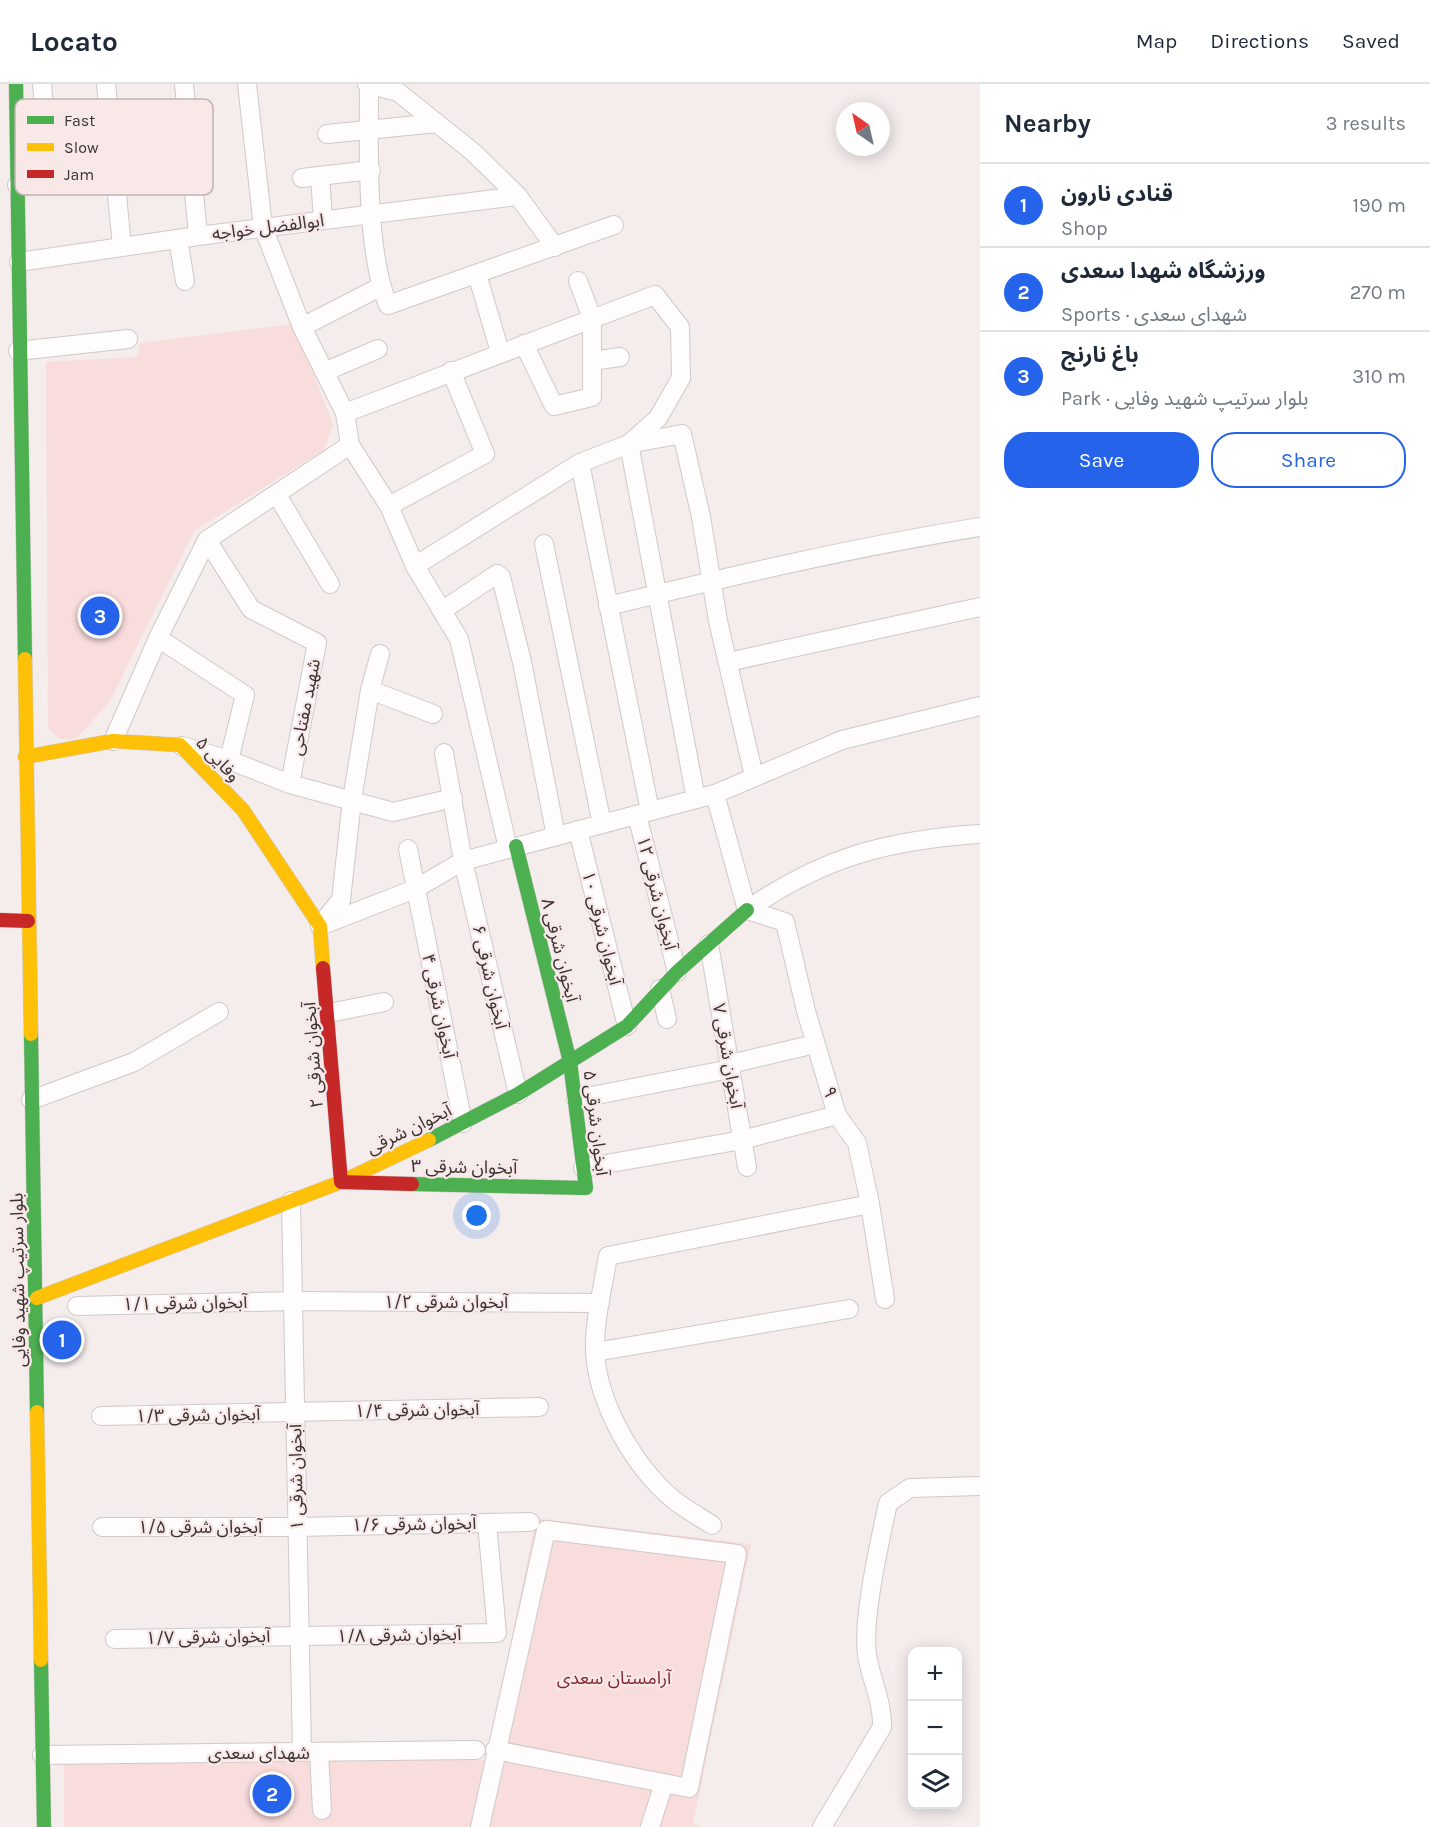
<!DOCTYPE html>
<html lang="en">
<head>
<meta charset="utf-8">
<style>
  :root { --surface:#fff; --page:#f2f2f3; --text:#1f2937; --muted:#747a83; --line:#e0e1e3; --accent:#2563eb }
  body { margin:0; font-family:Karla,"Noto Sans Arabic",sans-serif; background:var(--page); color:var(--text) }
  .controls { position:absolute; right:18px; bottom:18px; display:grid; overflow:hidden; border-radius:12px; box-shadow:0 3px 15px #0003 }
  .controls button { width:54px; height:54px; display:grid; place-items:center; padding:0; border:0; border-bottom:2px solid var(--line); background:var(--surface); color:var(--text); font:30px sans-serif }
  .compass { position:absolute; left:836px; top:18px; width:54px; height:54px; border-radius:50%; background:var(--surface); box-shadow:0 3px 15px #0003; rotate:326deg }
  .you { position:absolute; left:477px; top:1132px; width:21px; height:21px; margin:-15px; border:4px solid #fff; border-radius:50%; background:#1a73e8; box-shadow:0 0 0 9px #1a73e833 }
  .badge { display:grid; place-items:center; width:39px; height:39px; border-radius:50%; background:var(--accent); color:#fff; font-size:20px; font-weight:700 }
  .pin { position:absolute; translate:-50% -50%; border:3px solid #fff; box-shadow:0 2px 6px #0006 }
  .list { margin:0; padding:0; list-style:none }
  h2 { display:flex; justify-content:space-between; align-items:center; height:78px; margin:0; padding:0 24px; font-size:26px }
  h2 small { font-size:20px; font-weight:400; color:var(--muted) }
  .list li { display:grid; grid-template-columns:39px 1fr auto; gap:18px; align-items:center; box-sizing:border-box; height:84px; padding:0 24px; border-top:2px solid var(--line) }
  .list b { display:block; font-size:22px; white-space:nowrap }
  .list p { margin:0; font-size:20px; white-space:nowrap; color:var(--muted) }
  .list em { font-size:20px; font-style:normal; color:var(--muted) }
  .actions { display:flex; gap:12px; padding:18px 24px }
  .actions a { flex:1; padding:14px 0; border:2px solid var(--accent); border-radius:24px; text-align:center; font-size:21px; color:var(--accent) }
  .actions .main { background:var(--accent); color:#fff }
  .icon { flex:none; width:33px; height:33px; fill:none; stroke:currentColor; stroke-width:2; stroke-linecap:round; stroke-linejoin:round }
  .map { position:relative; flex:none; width:980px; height:1743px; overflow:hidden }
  header { display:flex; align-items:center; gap:36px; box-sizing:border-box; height:84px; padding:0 30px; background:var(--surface); border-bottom:2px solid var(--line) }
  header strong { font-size:28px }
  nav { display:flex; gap:33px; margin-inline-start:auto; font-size:21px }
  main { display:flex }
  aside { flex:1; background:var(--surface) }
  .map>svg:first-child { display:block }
</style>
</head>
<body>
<header>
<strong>Locato</strong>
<nav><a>Map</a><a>Directions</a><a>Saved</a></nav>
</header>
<main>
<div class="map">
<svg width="980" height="1743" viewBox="0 0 980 1743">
  <rect width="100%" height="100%" fill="#f5ecec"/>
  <!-- green -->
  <g fill="#f9dcdc">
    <polygon points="293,240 333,340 324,366 194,447 110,617 77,654 60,655 48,644 46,278 138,273 140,259"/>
    <polygon points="536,1434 751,1460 693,1740 701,1743 64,1743 64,1678 487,1676"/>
  </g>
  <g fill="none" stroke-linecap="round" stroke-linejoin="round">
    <!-- street casing -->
    <g stroke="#cfc9c9" stroke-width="20">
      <g id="street">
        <polyline points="42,0 50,96"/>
        <polyline points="106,0 122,162"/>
        <polyline points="184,0 198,152"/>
        <polyline points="247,0 263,143 302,243 345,329 350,361 389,422 415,482 459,555 508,764"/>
        <polyline points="367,0 398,8 473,68 518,112 555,163"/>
        <path d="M369,0c0,63 -4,164 19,221l226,-80"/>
        <polyline points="327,50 437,39"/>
        <polyline points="320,92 323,136"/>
        <polyline points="302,94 371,86"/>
        <polyline points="17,101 78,92"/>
        <polyline points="178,155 185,197"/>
        <polyline points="19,178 198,152 518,112"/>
        <polyline points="477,190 500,268"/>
        <polyline points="302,243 380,203"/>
        <polyline points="524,260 554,322 592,313 592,234 578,197"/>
        <polyline points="18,267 128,255"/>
        <polyline points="592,277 620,273"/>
        <polyline points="324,288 378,265"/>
        <polyline points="345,329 655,211 680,243 681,294 658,334 629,360 696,715"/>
        <polyline points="580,379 650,727"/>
        <polyline points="277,411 330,500"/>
        <polyline points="389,422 485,370 451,287"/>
        <polyline points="207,456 251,525 317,559 290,700"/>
        <polyline points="544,460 602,740"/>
        <polyline points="415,482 580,379 629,360 682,350 701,433 718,537 754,692"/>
        <path d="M608,522c123,-30 247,-59 372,-79"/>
        <polyline points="443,526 497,490 501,493 522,578 556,752"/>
        <polyline points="158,554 245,611 229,676"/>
        <polyline points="728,578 980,523"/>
        <polyline points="370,606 433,630"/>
        <polyline points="113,657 158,554 207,456 350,361"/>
        <polyline points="182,662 229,676 290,700 393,728 453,714"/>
        <polyline points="444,669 463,777 518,1010"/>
        <polyline points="715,710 747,826"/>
        <polyline points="637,731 677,888"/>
        <polyline points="578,746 627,942"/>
        <polyline points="408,765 463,1039"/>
        <polyline points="747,826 785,838 806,927 837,1031 857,1059 870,1120 885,1215"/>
        <path d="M747,826c76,-53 141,-70 233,-76"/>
        <polyline points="321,840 341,816 352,716 370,606 380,570"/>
        <polyline points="320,842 415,805 463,777 715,710 842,656 980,622"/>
        <polyline points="709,860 747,1083"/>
        <polyline points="660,905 667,935"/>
        <polyline points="329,929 384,918"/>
        <polyline points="730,980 815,960"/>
        <polyline points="576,1015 730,985"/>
        <polyline points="31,1016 134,978 219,928"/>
        <polyline points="583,1084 742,1056 837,1031"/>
        <polyline points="291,1117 302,1668"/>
        <polyline points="77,1222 293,1217 600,1219"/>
        <polyline points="595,1268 849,1225"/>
        <polyline points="101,1332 539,1323"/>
        <path d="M712,1441c-12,-8 -27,-16 -38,-25 -40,-33 -76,-96 -79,-148 -1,-31 8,-65 13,-96l262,-52"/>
        <polyline points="102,1443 297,1443 530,1438"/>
        <polyline points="115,1555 497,1549 487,1439"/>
        <polyline points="319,1668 322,1726"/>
        <polyline points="42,1671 476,1666"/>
        <polyline points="480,1743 546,1446 737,1470 689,1704 495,1666"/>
        <polyline points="650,1743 664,1699"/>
        <path d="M822,1743l60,-100c1,-25 -11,-47 -15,-72 -5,-37 13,-114 21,-152l22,-15 70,-2"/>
      </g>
    </g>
    <!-- fast casing -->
    <g stroke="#cfc9c9" stroke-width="15">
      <g id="fast">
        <polyline points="16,0 25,575"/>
        <polyline points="31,950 37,1328"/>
        <polyline points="429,1056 518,1010 627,942 677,888 747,826"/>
        <polyline points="412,1100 586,1104 570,978 516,762"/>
        <polyline points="41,1576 44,1743"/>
      </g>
    </g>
    <!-- slow casing -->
    <g stroke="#cfc9c9" stroke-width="15">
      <g id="slow">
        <polyline points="25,575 31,950"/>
        <polyline points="25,673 113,657 180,661 243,726 320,842 323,884"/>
        <polyline points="37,1214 341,1098 429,1056"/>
        <polyline points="37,1328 41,1576"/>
      </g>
    </g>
    <!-- jam casing -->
    <g stroke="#cfc9c9" stroke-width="15">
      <g id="jam">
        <polyline points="0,836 28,837"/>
        <polyline points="323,884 341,1098 412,1100"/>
      </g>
    </g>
    <!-- street -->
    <use href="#street" stroke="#fefcfc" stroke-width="18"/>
    <!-- fast -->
    <use href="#fast" stroke="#4caf50" stroke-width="14"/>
    <!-- slow -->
    <use href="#slow" stroke="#ffc107" stroke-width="14"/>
    <!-- jam -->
    <use href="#jam" stroke="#c62828" stroke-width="14"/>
  </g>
  <g text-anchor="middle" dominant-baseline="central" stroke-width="4.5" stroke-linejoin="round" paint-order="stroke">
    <!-- street labels -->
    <g font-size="18" fill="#3b3434" stroke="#f9e8e8">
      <text transform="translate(268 143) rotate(-7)">ابوالفضل خواجه</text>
      <text transform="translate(305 623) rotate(-79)">شهید مفتاحی</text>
      <text transform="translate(218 675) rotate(46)">وفایی ۵</text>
      <text transform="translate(657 809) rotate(76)">آبخوان شرقی ۱۲</text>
      <text transform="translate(602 844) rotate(76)">آبخوان شرقی ۱۰</text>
      <text transform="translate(560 866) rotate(76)">آبخوان شرقی ۸</text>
      <text transform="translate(490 893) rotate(77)">آبخوان شرقی ۶</text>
      <text transform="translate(439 922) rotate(78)">آبخوان شرقی ۴</text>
      <text transform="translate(313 971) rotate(-94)">آبخوان شرقی ۲</text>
      <text transform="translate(728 972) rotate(80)">آبخوان شرقی ۷</text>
      <text transform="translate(830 1008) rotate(72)">۹</text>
      <text transform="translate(596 1039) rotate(83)">آبخوان شرقی ۵</text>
      <text transform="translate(409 1045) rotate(-26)">آبخوان شرقی</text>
      <text transform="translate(464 1083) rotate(1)">آبخوان شرقی ۳</text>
      <text transform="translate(18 1196) rotate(-91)">بلوار سرتیپ شهید وفایی</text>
      <text x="446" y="1218">آبخوان شرقی ۱/۲</text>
      <text transform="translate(185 1219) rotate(-1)">آبخوان شرقی ۱/۱</text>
      <text transform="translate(417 1326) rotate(-1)">آبخوان شرقی ۱/۴</text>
      <text transform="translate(198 1331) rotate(-1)">آبخوان شرقی ۱/۳</text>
      <text transform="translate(296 1393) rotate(-91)">آبخوان شرقی ۱</text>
      <text transform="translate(414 1440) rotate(-1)">آبخوان شرقی ۱/۶</text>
      <text x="200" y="1443">آبخوان شرقی ۱/۵</text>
      <text transform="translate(399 1551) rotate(-1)">آبخوان شرقی ۱/۸</text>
      <text transform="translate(208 1553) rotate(-1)">آبخوان شرقی ۱/۷</text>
      <text x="259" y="1669">شهدای سعدی</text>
    </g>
    <!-- park labels -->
    <g font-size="18" fill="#852631" stroke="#f9e8e8">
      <text x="614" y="1594">آرامستان سعدی</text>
    </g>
  </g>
  <!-- legend -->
  <rect x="15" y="15" width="198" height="96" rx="9" fill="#f9e8e8" stroke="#c0b2b2" stroke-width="1.5"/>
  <rect x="27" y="32" width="27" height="8" fill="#4caf50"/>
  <rect x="27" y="59" width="27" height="8" fill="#ffc107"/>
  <rect x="27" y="86" width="27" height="8" fill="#c62828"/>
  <g font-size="16" fill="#3b3434">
    <text x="64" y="42">Fast</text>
    <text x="64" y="69">Slow</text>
    <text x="64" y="96">Jam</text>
  </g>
</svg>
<div class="controls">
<button>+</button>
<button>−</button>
<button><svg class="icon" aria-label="layers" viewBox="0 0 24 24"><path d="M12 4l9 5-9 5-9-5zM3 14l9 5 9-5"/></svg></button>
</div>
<svg class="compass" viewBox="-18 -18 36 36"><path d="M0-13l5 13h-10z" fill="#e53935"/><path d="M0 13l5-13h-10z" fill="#747a83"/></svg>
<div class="you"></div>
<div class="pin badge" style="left:62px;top:1256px">1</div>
<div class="pin badge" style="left:272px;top:1710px">2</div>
<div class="pin badge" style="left:100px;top:532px">3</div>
</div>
<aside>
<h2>Nearby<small>3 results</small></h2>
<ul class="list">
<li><span class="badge">1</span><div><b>قنادی نارون</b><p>Shop</p></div><em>190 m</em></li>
<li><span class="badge">2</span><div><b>ورزشگاه شهدا سعدی</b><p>Sports · شهدای سعدی</p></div><em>270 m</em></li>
<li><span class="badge">3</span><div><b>باغ نارنج</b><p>Park · بلوار سرتیپ شهید وفایی</p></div><em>310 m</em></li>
</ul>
<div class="actions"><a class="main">Save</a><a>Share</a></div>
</aside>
</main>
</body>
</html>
